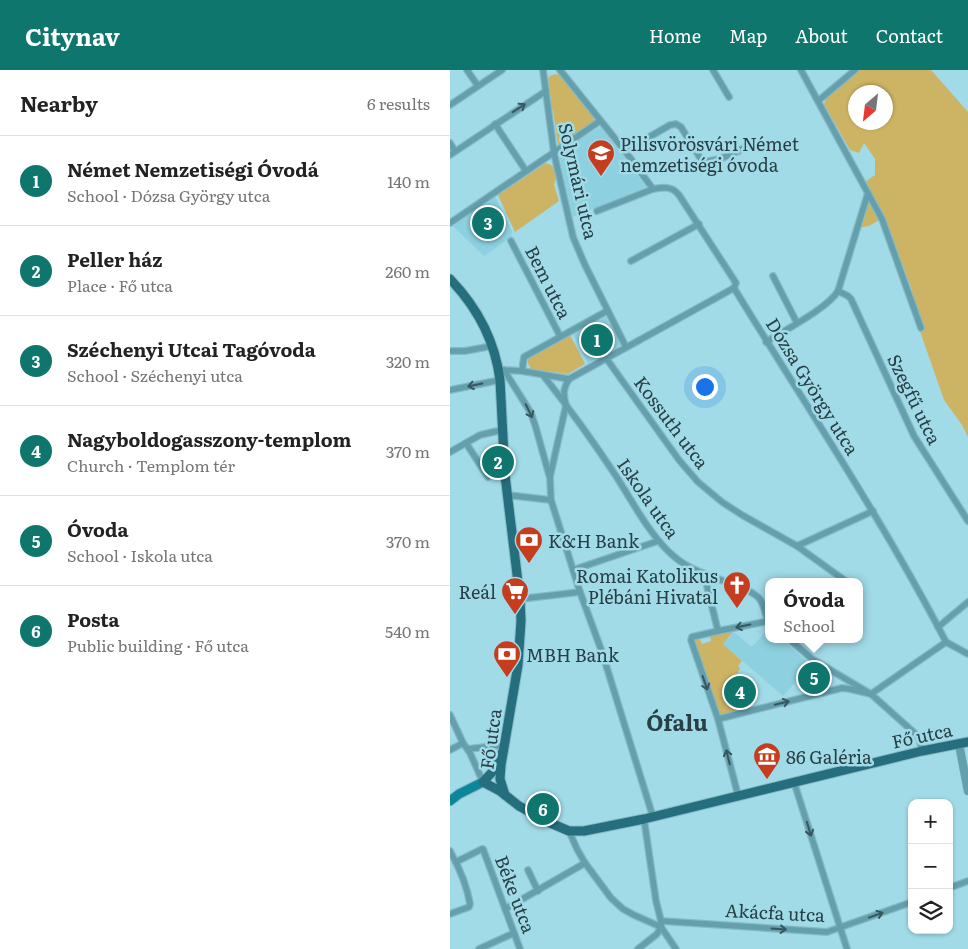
<!DOCTYPE html>
<html lang="en">
<head>
<meta charset="utf-8">
<style>
  :root { --surface:#fff; --page:#f6f6f6; --text:#222; --muted:#767676; --line:#e0e0e0; --accent:#0f766e }
  body { margin:0; font-family:Literata,serif; background:var(--page); color:var(--text) }
  .controls { position:absolute; right:15px; bottom:15px; display:grid; overflow:hidden; border-radius:10px; box-shadow:0 1px 4px #0004 }
  .controls button { width:45px; height:45px; display:grid; place-items:center; padding:0; border:0; border-bottom:1px solid var(--line); background:var(--surface); color:var(--text); font:25px sans-serif }
  .compass { position:absolute; left:398px; top:15px; width:45px; height:45px; border-radius:50%; background:var(--surface); box-shadow:0 1px 4px #0004; rotate:208deg }
  .you { position:absolute; left:254px; top:316px; width:18px; height:18px; margin:-12px; border:4px solid #fff; border-radius:50%; background:#1a73e8; box-shadow:0 0 0 8px #1a73e833 }
  .badge { display:grid; place-items:center; width:32px; height:32px; border-radius:50%; background:var(--accent); color:#fff; font-size:16px; font-weight:700 }
  .pin { position:absolute; translate:-50% -50%; border:2px solid #fff; box-shadow:0 1px 5px #0006 }
  .popup { position:absolute; left:315px; top:508px; width:98px; height:65px; box-sizing:border-box; display:grid; place-content:center; border-radius:10px; background:var(--surface); filter:drop-shadow(0 1px 4px #0005); font-size:16px; white-space:nowrap; color:var(--muted) }
  .popup b { font-size:19px; color:var(--text) }
  .popup::after { content:''; position:absolute; left:50%; top:100%; margin-left:-10px; border:10px solid transparent; border-top-color:var(--surface) }
  .list { margin:0; padding:0; list-style:none }
  h2 { display:flex; justify-content:space-between; align-items:center; height:65px; margin:0; padding:0 20px; font-size:21px }
  h2 small { font-size:16px; font-weight:400; color:var(--muted) }
  .list li { display:grid; grid-template-columns:32px 1fr auto; gap:15px; align-items:center; box-sizing:border-box; height:90px; padding:0 20px; border-top:1px solid var(--line) }
  .list b { display:block; font-size:19px; white-space:nowrap }
  .list p { margin:0; font-size:16px; white-space:nowrap; color:var(--muted) }
  .list em { font-size:16px; font-style:normal; color:var(--muted) }
  .icon { flex:none; width:28px; height:28px; fill:none; stroke:currentColor; stroke-width:2; stroke-linecap:round; stroke-linejoin:round }
  .map { position:relative; flex:none; width:518px; height:879px; overflow:hidden }
  header { display:flex; align-items:center; gap:30px; box-sizing:border-box; height:70px; padding:0 25px; background:var(--accent); color:#fff }
  header strong { font-size:24px }
  nav { display:flex; gap:28px; margin-inline-start:auto; font-size:18px }
  main { display:flex }
  aside { flex:1; background:var(--surface) }
  .map>svg:first-child { display:block }
</style>
</head>
<body>
<header>
<strong>Citynav</strong>
<nav><a>Home</a><a>Map</a><a>About</a><a>Contact</a></nav>
</header>
<main>
<aside>
<h2>Nearby<small>6 results</small></h2>
<ul class="list">
<li><span class="badge">1</span><div><b>Német Nemzetiségi Óvodá</b><p>School · Dózsa György utca</p></div><em>140 m</em></li>
<li><span class="badge">2</span><div><b>Peller ház</b><p>Place · Fő utca</p></div><em>260 m</em></li>
<li><span class="badge">3</span><div><b>Széchenyi Utcai Tagóvoda</b><p>School · Széchenyi utca</p></div><em>320 m</em></li>
<li><span class="badge">4</span><div><b>Nagyboldogasszony-templom</b><p>Church · Templom tér</p></div><em>370 m</em></li>
<li><span class="badge">5</span><div><b>Óvoda</b><p>School · Iskola utca</p></div><em>370 m</em></li>
<li><span class="badge">6</span><div><b>Posta</b><p>Public building · Fő utca</p></div><em>540 m</em></li>
</ul>
</aside>
<div class="map">
<svg width="518" height="879" viewBox="0 0 518 879">
  <rect width="100%" height="100%" fill="#a1dbe8"/>
  <!-- built -->
  <g fill="#8dd0df">
    <polygon points="150,57 153,59 196,117 123,147 109,85 110,82"/>
    <polygon points="45,127 62,161 61,167 34,186 3,156"/>
    <polygon points="156,247 171,275 138,293 123,264"/>
    <polygon points="319,558 319,569 332,569 361,595 333,626 273,574 284,562 302,577"/>
  </g>
  <!-- green -->
  <g fill="#ccb464" fill-rule="evenodd">
    <path d="M407,0h74l37,42v325l-6,-12 -18,-25 -37,-106 5,-4 -27,-71 -19,-38 9,-6v-16l-11,-16 -5,10 -9,-3 -26,-46 3,-8zM406,22h30v30h-30z"/>
    <path d="M106,4l6,2 32,40 -1,2 2,2 -37,26 -5,-36 -2,-1v-8l-3,-21c1,-5 4,-5 8,-6z"/>
    <polygon points="96,93 103,96 106,108 104,115 109,131 65,162 48,125"/>
    <polygon points="418,125 431,149 419,156 408,158 410,151 413,152 417,140 414,139"/>
    <polygon points="120,265 135,294 118,304 81,299 78,293 78,289"/>
    <polygon points="282,561 283,562 273,574 292,591 288,596 290,598 285,610 279,608 273,622 302,633 300,638 270,646 244,570 250,569 252,574 261,571 260,566"/>
  </g>
  <g fill="none" stroke-linecap="round" stroke-linejoin="round">
    <!-- minor casing -->
    <g stroke="#86b9c4" stroke-width="8">
      <g id="minor">
        <polyline points="17,0 28,16"/>
        <polyline points="93,0 104,83 123,167 135,195 176,277"/>
        <path d="M110,0l65,81 28,38c11,-2 19,-3 26,6l57,88 -2,5"/>
        <polyline points="263,0 279,27"/>
        <polyline points="351,0 432,149 471,258"/>
        <polyline points="368,31 405,0"/>
        <polyline points="0,35 52,0"/>
        <polyline points="45,54 76,101"/>
        <polyline points="0,73 5,81"/>
        <polyline points="175,81 220,55 226,54 231,57 252,91 254,92 270,89 297,77"/>
        <polyline points="0,85 96,21"/>
        <polyline points="147,141 203,119"/>
        <polyline points="0,153 150,51"/>
        <polyline points="61,171 110,266"/>
        <polyline points="181,191 249,154"/>
        <polyline points="323,206 347,253"/>
        <path d="M284,218c72,118 149,232 212,354l22,12"/>
        <polyline points="388,221 398,226 401,229 464,366 518,451"/>
        <path d="M316,272c19,-12 62,-34 72,-51l30,-98"/>
        <polyline points="0,281 15,281 42,276"/>
        <polyline points="156,288 229,390 248,412 272,432 292,445 347,476 397,512"/>
        <polyline points="51,300 72,301 119,309"/>
        <polyline points="54,300 81,343 86,358 99,405"/>
        <polyline points="72,301 74,287 157,241"/>
        <path d="M93,305c26,33 50,66 73,101 16,25 31,54 52,75 17,17 34,22 56,30 11,4 25,8 34,16 7,7 6,17 11,24"/>
        <path d="M119,309c-6,10 -6,15 -3,26l-16,72 1,23 29,92 22,60 51,165"/>
        <polyline points="119,309 284,218"/>
        <polyline points="0,320 50,310"/>
        <polyline points="16,373 38,407"/>
        <polyline points="0,382 30,365 52,360"/>
        <polyline points="57,425 101,430"/>
        <polyline points="347,476 423,441"/>
        <polyline points="123,500 208,471"/>
        <polyline points="254,504 268,561"/>
        <polyline points="70,529 130,522"/>
        <polyline points="488,557 518,532"/>
        <polyline points="339,569 362,589 421,624 469,667 472,681"/>
        <polyline points="0,645 13,673 20,683 33,712"/>
        <polyline points="268,649 392,618 400,619 421,624 496,572"/>
        <polyline points="18,679 54,675"/>
        <polyline points="0,680 13,673"/>
        <polyline points="344,712 397,879"/>
        <polyline points="288,725 268,649 241,570 242,567 268,561 319,551"/>
        <polyline points="119,761 127,779 135,793 161,828 173,839 184,845 211,857 226,879"/>
        <path d="M0,781c9,16 17,35 20,53l-1,3 -19,7"/>
        <polyline points="6,792 32,779 33,779 70,879"/>
        <polyline points="78,800 88,821"/>
        <polyline points="499,818 518,811"/>
        <polyline points="55,839 135,793"/>
        <polyline points="211,851 377,862 462,832"/>
        <polyline points="29,879 64,863"/>
        <polyline points="188,879 207,864 211,857 211,851 206,831 194,749"/>
      </g>
    </g>
    <!-- tertiary casing -->
    <g stroke="#86b9c4" stroke-width="9">
      <polyline id="tertiary" points="509,674 518,721"/>
    </g>
    <!-- secondary casing -->
    <g stroke="#86b9c4" stroke-width="11">
      <polyline id="secondary" points="0,731 9,724 33,712"/>
    </g>
    <!-- primary casing -->
    <g stroke="#86b9c4" stroke-width="11">
      <g id="primary">
        <path d="M0,209c27,28 45,62 50,101l5,95 15,124 1,22 -3,44 -17,100 -1,14 5,16"/>
        <polyline points="53,681 45,699 33,712 50,721 69,736 98,752 119,761 134,761 194,749 472,681 518,672"/>
      </g>
    </g>
    <!-- minor -->
    <use href="#minor" stroke="#649fad" stroke-width="5.5"/>
    <!-- tertiary -->
    <use href="#tertiary" stroke="#649fad" stroke-width="8"/>
    <!-- secondary -->
    <use href="#secondary" stroke="#0c869a" stroke-width="9"/>
    <!-- primary -->
    <use href="#primary" stroke="#256e7d" stroke-width="9"/>
  </g>
  <!-- one-way arrows -->
  <defs><path id="oneway-shaft" d="M-6 0H5M1.5-3L5.5 0L1.5 3" fill="none" stroke-width="1.6" stroke-linecap="round" stroke-linejoin="round" transform="scale(1.25)"/></defs>
  <g stroke="#37575f">
    <use href="#oneway-shaft" transform="translate(69 38) rotate(-33)"/>
    <use href="#oneway-shaft" transform="translate(25 315) rotate(169)"/>
    <use href="#oneway-shaft" transform="translate(79 341) rotate(64)"/>
    <use href="#oneway-shaft" transform="translate(293 556) rotate(169)"/>
    <use href="#oneway-shaft" transform="translate(255 613) rotate(71)"/>
    <use href="#oneway-shaft" transform="translate(332 633) rotate(-14)"/>
    <use href="#oneway-shaft" transform="translate(278 687) rotate(-104)"/>
    <use href="#oneway-shaft" transform="translate(359 759) rotate(73)"/>
    <use href="#oneway-shaft" transform="translate(426 845) rotate(-20)"/>
    <use href="#oneway-shaft" transform="translate(329 859) rotate(4)"/>
  </g>
  <!-- icons -->
  <defs>
    <g id="school-pin" transform="scale(1.4375)"><path d="M0 17L-7.5 6A9.5 9.5 0 1 1 7.5 6Z" fill="#c63c1e" stroke="#a1dbe8"/><path d="M0-5L7-2L0 1L-7-2ZM-4 1L0 2.5L4 1V4Q0 6-4 4Z" fill="#fff"/></g>
    <g id="bank-pin" transform="scale(1.4375)"><path d="M0 17L-7.5 6A9.5 9.5 0 1 1 7.5 6Z" fill="#c63c1e" stroke="#a1dbe8"/><path d="M-6-4H6V4H-6ZM0-2.3a2.3 2.3 0 1 0 0 4.6a2.3 2.3 0 1 0 0-4.6Z" fill="#fff"/></g>
    <g id="church-pin" transform="scale(1.4375)"><path d="M0 17L-7.5 6A9.5 9.5 0 1 1 7.5 6Z" fill="#c63c1e" stroke="#a1dbe8"/><path d="M-1.2-6h2.4v3.5h3.3v2.4h-3.3V6h-2.4V-.1h-3.3v-2.4h3.3Z" fill="#fff"/></g>
    <g id="supermarket-pin" transform="scale(1.4375)"><path d="M0 17L-7.5 6A9.5 9.5 0 1 1 7.5 6Z" fill="#c63c1e" stroke="#a1dbe8"/><path d="M-6-5.5h2.5l.6 2H6L4.5 2H-2.5L-4.4-4H-6ZM-1.5 3.2a1.3 1.3 0 1 0 .1 0ZM3 3.2a1.3 1.3 0 1 0 .1 0Z" fill="#fff"/></g>
    <g id="museum-pin" transform="scale(1.4375)"><path d="M0 17L-7.5 6A9.5 9.5 0 1 1 7.5 6Z" fill="#c63c1e" stroke="#a1dbe8"/><path d="M0-6L6-3V-2H-6V-3ZM-5-1h2V3h-2ZM-1-1h2V3h-2ZM3-1h2V3H3ZM-6 4H6V6H-6Z" fill="#fff"/></g>
  </defs>
  <g fill-rule="evenodd">
    <use href="#school-pin" x="151" y="83"/>
    <use href="#bank-pin" x="79" y="470"/>
    <use href="#church-pin" x="287" y="515"/>
    <use href="#supermarket-pin" x="65" y="521"/>
    <use href="#bank-pin" x="57" y="584"/>
    <use href="#museum-pin" x="317" y="686"/>
  </g>
  <g text-anchor="middle" dominant-baseline="central" stroke-width="5" stroke-linejoin="round" paint-order="stroke">
    <!-- poi labels -->
    <g font-size="18" fill="#283f45" stroke="#a1dbe8" text-anchor="start">
      <text x="170" y="73">Pilisvörösvári Német<tspan x="170" dy="21">nemzetiségi óvoda</tspan></text>
      <text x="98" y="470">K&amp;H Bank</text>
      <text x="268" y="505" text-anchor="end">Romai Katolikus<tspan x="268" dy="21">Plébáni Hivatal</tspan></text>
      <text x="46" y="521" text-anchor="end">Reál</text>
      <text x="76" y="584">MBH Bank</text>
      <text x="336" y="686">86 Galéria</text>
    </g>
    <!-- street labels -->
    <g font-size="18" fill="#283f45" stroke="#a1dbe8">
      <text transform="translate(129 111) rotate(77)">Solymári utca</text>
      <text transform="translate(99 212) rotate(63)">Bem utca</text>
      <text transform="translate(363 316) rotate(58)">Dózsa György utca</text>
      <text transform="translate(465 329) rotate(64)">Szegfű utca</text>
      <text transform="translate(222 352) rotate(53)">Kossuth utca</text>
      <text transform="translate(199 428) rotate(55)">Iskola utca</text>
      <text transform="translate(472 665) rotate(-12)">Fő utca</text>
      <text transform="translate(40 669) rotate(-82)">Fő utca</text>
      <text transform="translate(66 824) rotate(69)">Béke utca</text>
      <text transform="translate(325 842) rotate(3)">Akácfa utca</text>
    </g>
    <!-- district labels -->
    <g font-size="22" font-weight="bold" fill="#283f45" stroke="#a1dbe8">
      <text x="227" y="651">Ófalu</text>
    </g>
  </g>
</svg>
<div class="controls">
<button>+</button>
<button>−</button>
<button><svg class="icon" aria-label="layers" viewBox="0 0 24 24"><path d="M12 4l9 5-9 5-9-5zM3 14l9 5 9-5"/></svg></button>
</div>
<svg class="compass" viewBox="-18 -18 36 36"><path d="M0-13l5 13h-10z" fill="#e53935"/><path d="M0 13l5-13h-10z" fill="#767676"/></svg>
<div class="you"></div>
<div class="pin badge" style="left:147px;top:270px">1</div>
<div class="pin badge" style="left:48px;top:392px">2</div>
<div class="pin badge" style="left:38px;top:153px">3</div>
<div class="pin badge" style="left:290px;top:622px">4</div>
<div class="pin badge" style="left:364px;top:608px">5</div>
<div class="popup"><b>Óvoda</b>School</div>
<div class="pin badge" style="left:93px;top:739px">6</div>
</div>
</main>
</body>
</html>
